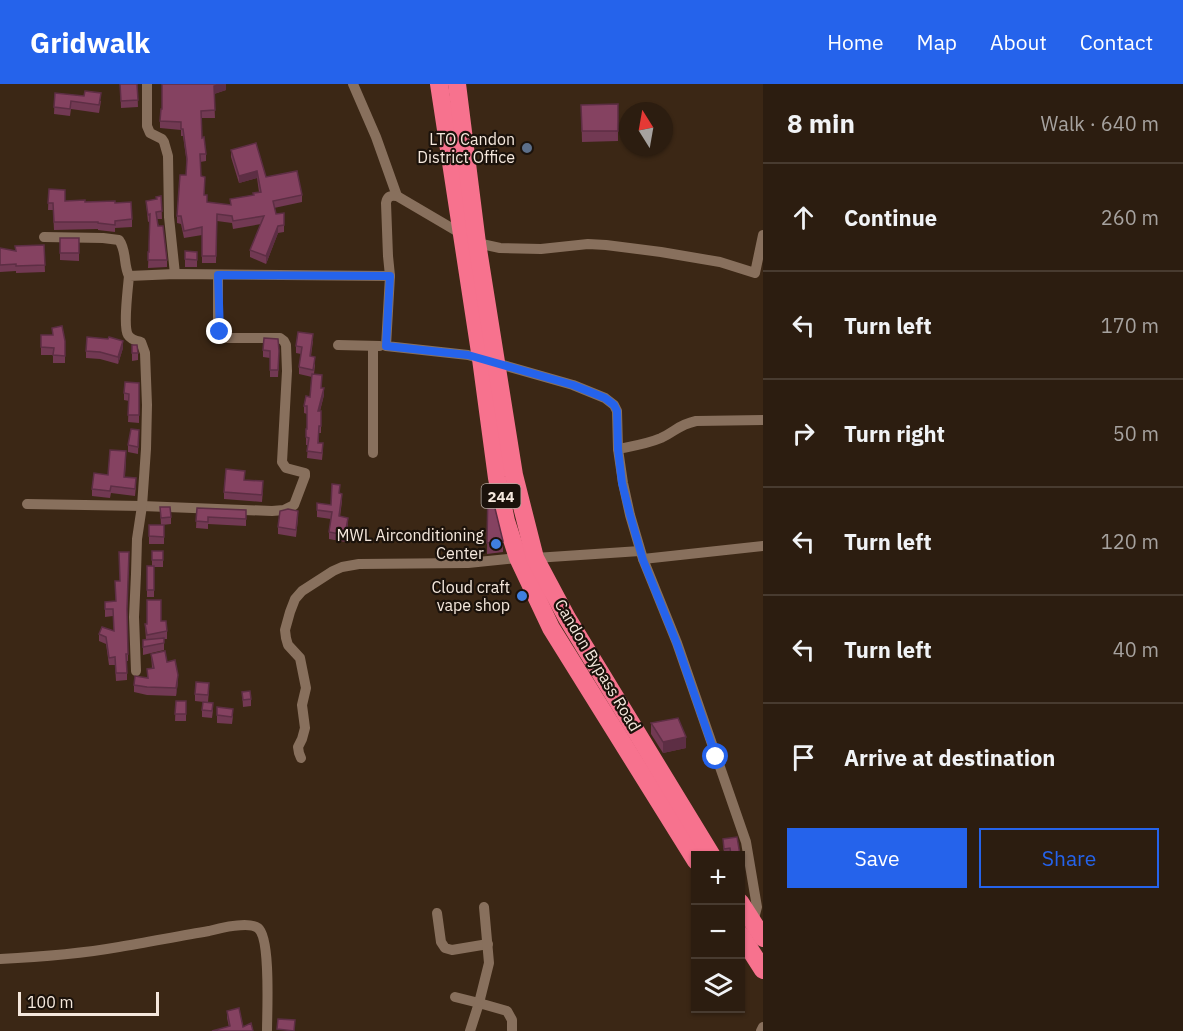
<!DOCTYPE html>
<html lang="en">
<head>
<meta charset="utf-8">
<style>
  :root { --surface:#2c1d10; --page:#342619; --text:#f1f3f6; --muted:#a6a29f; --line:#483b30; --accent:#2563eb }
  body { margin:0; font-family:"IBM Plex Sans",sans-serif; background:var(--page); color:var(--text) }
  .controls { position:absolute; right:18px; bottom:18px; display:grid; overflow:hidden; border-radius:0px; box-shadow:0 2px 4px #0004 }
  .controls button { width:54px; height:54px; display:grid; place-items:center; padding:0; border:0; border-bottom:2px solid var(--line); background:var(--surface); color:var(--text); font:30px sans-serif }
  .compass { position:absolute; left:619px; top:18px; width:54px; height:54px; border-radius:50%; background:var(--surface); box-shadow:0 2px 4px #0004; rotate:349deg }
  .scale { position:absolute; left:18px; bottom:15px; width:141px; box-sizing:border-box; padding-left:6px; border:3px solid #f5e8dd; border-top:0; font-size:16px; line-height:21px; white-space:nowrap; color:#f5e8dd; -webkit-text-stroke:4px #1b120b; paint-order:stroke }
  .stop { position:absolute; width:18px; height:18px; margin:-14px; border:4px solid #2563eb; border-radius:50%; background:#fff }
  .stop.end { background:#2563eb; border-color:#fff; box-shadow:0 2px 6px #0008 }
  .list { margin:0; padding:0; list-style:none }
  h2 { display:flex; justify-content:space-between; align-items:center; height:78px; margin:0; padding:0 24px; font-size:26px }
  h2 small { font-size:20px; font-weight:400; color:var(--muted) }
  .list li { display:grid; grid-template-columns:39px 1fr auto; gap:18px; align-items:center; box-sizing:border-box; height:108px; padding:0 24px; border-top:2px solid var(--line) }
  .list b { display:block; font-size:22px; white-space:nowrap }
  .list em { font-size:20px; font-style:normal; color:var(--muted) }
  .actions { display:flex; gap:12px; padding:18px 24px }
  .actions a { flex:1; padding:14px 0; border:2px solid var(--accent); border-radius:0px; text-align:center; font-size:21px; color:var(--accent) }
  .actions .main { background:var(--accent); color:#fff }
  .icon { flex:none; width:33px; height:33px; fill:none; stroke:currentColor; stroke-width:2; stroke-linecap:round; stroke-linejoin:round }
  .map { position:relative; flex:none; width:763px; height:947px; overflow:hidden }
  header { display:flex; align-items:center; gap:36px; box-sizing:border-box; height:84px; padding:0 30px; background:var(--accent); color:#fff }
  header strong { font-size:28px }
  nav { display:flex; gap:33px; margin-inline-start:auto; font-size:21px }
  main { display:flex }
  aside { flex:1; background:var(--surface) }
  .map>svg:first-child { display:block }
</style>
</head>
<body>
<header>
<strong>Gridwalk</strong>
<nav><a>Home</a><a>Map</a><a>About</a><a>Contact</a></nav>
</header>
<main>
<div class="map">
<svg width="763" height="947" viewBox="0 0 763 947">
  <rect width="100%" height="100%" fill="#3b2715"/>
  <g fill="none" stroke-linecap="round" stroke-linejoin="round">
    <!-- street -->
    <g stroke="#88705d" stroke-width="10">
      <polyline points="147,0 147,42 150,49 162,55 164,58 168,72 169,133 175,190"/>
      <polyline points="353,0 376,53 397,112"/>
      <path d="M44,153l59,1 16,2c8,11 4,24 10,36"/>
      <polyline points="338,261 380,262"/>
      <path d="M618,365c15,-3 29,-5 43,-11 15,-7 17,-13 35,-17l67,-1"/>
      <polyline points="373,369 373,262"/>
      <polyline points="27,420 142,422 272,427 284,426 294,421 305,392 305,389 286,384 282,378 287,287 286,261 284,257 280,254 228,254 221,252 218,235 218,191"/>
      <polyline points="535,474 640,467"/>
      <polyline points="643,475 763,462"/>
      <path d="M136,587l-2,-54 2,-43 1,-35 5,-33 4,-57 1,-44 -2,-52 -4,-11c-4,-1 -10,-2 -13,-7 -5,-8 0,-48 1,-59l46,-2 215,2"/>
      <polyline points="301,674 299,669 298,663 302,655 305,644 302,621 306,604 300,574 288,561 286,554 285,546 290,528 295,515 302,507 333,487 342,483 359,480 468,479 518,474"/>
      <polyline points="437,829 441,858 445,864 452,866 488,860"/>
      <path d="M753,838l4,-15 -11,-65 -69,-199 -34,-84 -13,-44 -7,-32 -5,-34 -1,-38 -3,-6 -9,-7 -32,-13 -105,-30 -82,-9 4,-70 -2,-20 -2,-53c1,-6 4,-8 11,-7l80,47 23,5 41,1 47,-5 18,1 55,7 59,10 35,11 8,-38"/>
      <path d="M0,875c40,-2 79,-5 119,-12 30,-5 60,-11 90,-16 11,-3 40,-10 49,-3 13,10 9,85 9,103"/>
      <polyline points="455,913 479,919 489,879 484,823"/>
      <polyline points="470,947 479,919 507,927 512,936 512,947"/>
      <polyline points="761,947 763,943"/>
    </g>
    <!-- highway -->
    <g stroke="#f7728e" stroke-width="18">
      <polyline points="439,0 481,275 497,394 506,437 518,474 551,544 696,777"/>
      <polyline points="457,0 477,159 514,391 535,474 567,534 712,772"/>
      <polyline points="740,818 763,854"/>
      <polyline points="740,850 763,886"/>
    </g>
  </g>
  <!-- wall -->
  <g fill="#723953">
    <polygon points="120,0 137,0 138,23 121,24"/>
    <polygon points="226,0 226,6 214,10 215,34 202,34 202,54 206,70 206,77 200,78 201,92 205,100 204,111 207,118 230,121 230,115 253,111 259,108 257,94 239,99 231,73 231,66 266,93 302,111 302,118 274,124 276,130 284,141 284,148 278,149 266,180 250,173 250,166 261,140 233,145 232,139 217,137 216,179 202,179 202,151 184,154 181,140 177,139 177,132 186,91 187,80 183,52 181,52 181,46 160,44 160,37 162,25"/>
    <polygon points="55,9 101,17 99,29 71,25 70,32 54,30"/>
    <polygon points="618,20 618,57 582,58 581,21"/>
    <polygon points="49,105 65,117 115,119 132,135 132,143 115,144 115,148 98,146 98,145 54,146 53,126 48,126"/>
    <polygon points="161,112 162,135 157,135 167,176 167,183 148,184 150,137 148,138 146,117 157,115"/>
    <polygon points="60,154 79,154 79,177 60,176"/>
    <polygon points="44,161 45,188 16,189 16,187 0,188 0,164 16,167"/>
    <polygon points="185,167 197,168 197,183 185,183"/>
    <polygon points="52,244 65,257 65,279 53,279 53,271 41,271 41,251 52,251"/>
    <polygon points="278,255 279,274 278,293 270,293 270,274 263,273 263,266"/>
    <polygon points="313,257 311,272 315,281 314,290 321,304 324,311 320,327 321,327 321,349 319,349 319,359 323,366 322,376 307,374 308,361 306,361 306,353 307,345 307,330 304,329 304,322 310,313 312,293 299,290 299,283 301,270 296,269 296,262"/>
    <polygon points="132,261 138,269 138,276 132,277"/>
    <polygon points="123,264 118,280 100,275 86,274 86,267"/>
    <polygon points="139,299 139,339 128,338 129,317 124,316 124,309"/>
    <polygon points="139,346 138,370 128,368 128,361"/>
    <polygon points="126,375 125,393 136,402 135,412 111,409 110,414 92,412 92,405"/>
    <polygon points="245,396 263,405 262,418 224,415 224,408"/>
    <polygon points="488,405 503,457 503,468 487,470"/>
    <polygon points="339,410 342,417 340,433 348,441 345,458 329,455 329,448 331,435 317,433 317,426 331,421"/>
    <polygon points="160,423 171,433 171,440 162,441 164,441 164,460 149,460 149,441 161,441"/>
    <polygon points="197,424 246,426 246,442 208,440 208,445 196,444"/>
    <polygon points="298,434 296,453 278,450 278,443"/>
    <polygon points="152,467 163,467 163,483 154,483 154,513 147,513 147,482 152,482"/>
    <polygon points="116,517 127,529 128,570 128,577 127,577 127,596 116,597 115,581 109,581 106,560 99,557 99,550 114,547 113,532 105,533 105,518"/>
    <polygon points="161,537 167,547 167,555 164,555 164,566 143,571 143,556 146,556 145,540"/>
    <polygon points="151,570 167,578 178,598 176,612 147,611 134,608 134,601 147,594 147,585 152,584"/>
    <polygon points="209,606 208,618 213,626 212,634 202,633 202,626 204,618 195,617 195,610"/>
    <polygon points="242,608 251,615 251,622 243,623"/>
    <polygon points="176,617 186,617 186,637 175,637"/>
    <polygon points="217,631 233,632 232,640 217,639"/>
    <polygon points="651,639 686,664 663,669 651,650"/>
    <polygon points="723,755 740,771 724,771"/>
    <polygon points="227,927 243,943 253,947 229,943 227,934"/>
  </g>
  <!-- shaded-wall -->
  <g fill="#5d2e44">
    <polygon points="223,0 226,0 226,6 214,10 214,2"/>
    <polygon points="257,87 257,94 239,99 239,92"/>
    <polygon points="278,142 278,149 266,180 266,172"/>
    <polygon points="123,257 123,264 118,280 118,273"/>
    <polygon points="324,304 324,311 318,334 318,327"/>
    <polygon points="348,434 348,441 345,458 345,451"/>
    <polygon points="178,591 178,598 176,612 176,604"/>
    <polygon points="686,653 686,664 663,669 663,658"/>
  </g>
  <!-- building -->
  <g fill="#854261" stroke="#5d2e44" stroke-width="1.5">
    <polygon points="120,0 137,0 138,16 121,17"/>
    <polygon points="162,0 223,0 214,2 215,26 201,27 202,54 204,53 206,70 200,70 201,92 205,93 204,111 207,111 207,118 231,121 230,115 254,111 253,109 261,108 257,87 239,92 231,66 256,59 266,93 297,87 302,111 273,117 276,130 284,129 284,141 278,142 266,172 250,166 264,132 233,137 232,132 217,130 216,172 202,172 202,143 184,147 181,132 177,132 180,91 186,91 187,75 183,45 181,45 181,38 160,37 161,25 162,25"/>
    <polygon points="85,7 101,9 99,21 71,17 70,25 54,23 55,9 84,12"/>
    <polygon points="618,20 618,47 582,47 581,21"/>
    <polygon points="49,105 65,106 65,117 85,116 85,118 115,117 115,119 131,118 132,135 115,137 115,141 98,139 98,138 54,138 53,119 48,119"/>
    <polygon points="161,112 162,127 156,128 158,142 163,142 167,176 148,176 148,168 149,168 149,160 150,130 148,131 146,117 157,115 156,113"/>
    <rect x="60" y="154" width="19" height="15"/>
    <polygon points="44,161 45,181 16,182 16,180 0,181 0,164 16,167 15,162"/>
    <polygon points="185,167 197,168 197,176 185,175"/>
    <polygon points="62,242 65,257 65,272 53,271 54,264 41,263 41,251 53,251 52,244"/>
    <polygon points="298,248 313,250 310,272 315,273 313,286 299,283 302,263 296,262"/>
    <polygon points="87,253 108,255 109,253 123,257 118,273 100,268 86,267"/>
    <polygon points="264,254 278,255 279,267 278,286 270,286 270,267 263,266"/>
    <polygon points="132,261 137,261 138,269 132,269"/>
    <polygon points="312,290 322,291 321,304 324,304 318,327 321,327 321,342 319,342 318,359 323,359 322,369 307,367 309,354 306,353 306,345 307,345 307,322 304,322 306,312 310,313"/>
    <polygon points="125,298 139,299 139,331 128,331 129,310 124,309"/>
    <polygon points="131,345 139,346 138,363 128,361"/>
    <polygon points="110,366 126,367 124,393 136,394 135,405 111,402 110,407 92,405 94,389 108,391"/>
    <polygon points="226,385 245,387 244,396 263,397 262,411 224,408"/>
    <polygon points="332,400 340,401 339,409 342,410 339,432 348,434 345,451 329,448 332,428 317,426 317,419 331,421"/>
    <polygon points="490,404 503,457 487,459 488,405"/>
    <polygon points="160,423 170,423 171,433 161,434"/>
    <polygon points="197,424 246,426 246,435 208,433 208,438 196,437"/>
    <polygon points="288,425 298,427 296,446 278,443 280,427"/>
    <polygon points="149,441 164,441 164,453 149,452"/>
    <rect x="152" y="467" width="11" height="9"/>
    <polygon points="119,468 129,468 127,525 128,570 126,570 127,589 116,589 115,573 109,574 106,553 99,550 102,543 114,547 113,525 105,525 105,518 116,517 115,497 120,497"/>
    <rect x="147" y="482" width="7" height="24"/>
    <polygon points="147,516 161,516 161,537 166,537 167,547 147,551 145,540 147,540"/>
    <polygon points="164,554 164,559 143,563 143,556"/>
    <polygon points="165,567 167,578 175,576 178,591 176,604 147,603 134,601 135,592 148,594 147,585 154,584 151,570"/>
    <polygon points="196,598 209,599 208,611 195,610"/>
    <polygon points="250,607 251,615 243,616 242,608"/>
    <polygon points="176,617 186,617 186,630 175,630"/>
    <polygon points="203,618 213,619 212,627 202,626"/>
    <polygon points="217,623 233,625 232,633 217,631"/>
    <polygon points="678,634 686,653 663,658 651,639"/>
    <polygon points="737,753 740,771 731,771 730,764 724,765 723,755"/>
    <polygon points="239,924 243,943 251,939 253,947 212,947 230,942 227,927"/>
    <polygon points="278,935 295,936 294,947 277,945"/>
  </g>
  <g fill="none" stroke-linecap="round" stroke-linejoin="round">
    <!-- route -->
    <polyline stroke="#2563eb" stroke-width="8" points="220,248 218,191 390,192 386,262 468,271 573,301 605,314 614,321 617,327 618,365 622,399 630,431 643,476 677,560 716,673"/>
  </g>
  <!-- markers -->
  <circle fill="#5c6f8a" stroke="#1b120b" stroke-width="2" cx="527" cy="64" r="6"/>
  <g fill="#3f7fe0" stroke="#1b120b" stroke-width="2">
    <circle cx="496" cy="460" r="6"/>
    <circle cx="522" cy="512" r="6"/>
  </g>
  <g text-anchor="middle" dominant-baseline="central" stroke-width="4.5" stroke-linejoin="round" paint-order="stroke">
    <!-- shield labels -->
    <rect fill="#1b120b" stroke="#b4a89e" stroke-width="1.5" x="481.5" y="400" width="39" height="24" rx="4.5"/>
    <g font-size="15" font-weight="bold" fill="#f5e8dd">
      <text x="501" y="412">244</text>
    </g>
    <!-- poi labels -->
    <g font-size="16" fill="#f5e8dd" stroke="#1b120b" text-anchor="end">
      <text x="515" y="55">LTO Candon<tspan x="515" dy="18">District Office</tspan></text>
      <text x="484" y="451">MWL Airconditioning<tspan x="484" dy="18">Center</tspan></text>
      <text x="510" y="503">Cloud craft<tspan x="510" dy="18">vape shop</tspan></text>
    </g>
    <!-- street labels -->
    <g font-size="16" fill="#f5e8dd" stroke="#1b120b">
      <text transform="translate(598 581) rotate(59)">Candon Bypass Road</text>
    </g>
  </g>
</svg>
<div class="controls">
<button>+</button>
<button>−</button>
<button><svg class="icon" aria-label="layers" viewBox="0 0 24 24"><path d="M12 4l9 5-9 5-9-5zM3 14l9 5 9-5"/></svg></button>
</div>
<svg class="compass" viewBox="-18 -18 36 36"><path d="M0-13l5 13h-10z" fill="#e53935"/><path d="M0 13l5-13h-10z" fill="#a6a29f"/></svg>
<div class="scale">100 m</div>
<div class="stop" style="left:716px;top:673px"></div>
<div class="stop end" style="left:220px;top:248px"></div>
</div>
<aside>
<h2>8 min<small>Walk · 640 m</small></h2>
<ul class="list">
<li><svg class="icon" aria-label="ahead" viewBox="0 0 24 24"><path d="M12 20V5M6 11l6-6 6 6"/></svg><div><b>Continue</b></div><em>260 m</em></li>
<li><svg class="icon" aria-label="left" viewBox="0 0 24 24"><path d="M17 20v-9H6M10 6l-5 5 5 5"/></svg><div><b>Turn left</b></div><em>170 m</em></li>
<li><svg class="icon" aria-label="right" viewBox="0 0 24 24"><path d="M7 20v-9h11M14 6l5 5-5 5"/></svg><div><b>Turn right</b></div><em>50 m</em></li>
<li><svg class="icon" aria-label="left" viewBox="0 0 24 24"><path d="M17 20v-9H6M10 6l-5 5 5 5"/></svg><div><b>Turn left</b></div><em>120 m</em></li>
<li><svg class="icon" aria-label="left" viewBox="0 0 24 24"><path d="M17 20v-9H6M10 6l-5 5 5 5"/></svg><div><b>Turn left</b></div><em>40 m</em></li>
<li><svg class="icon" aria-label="arrive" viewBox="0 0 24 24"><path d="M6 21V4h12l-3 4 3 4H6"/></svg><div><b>Arrive at destination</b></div></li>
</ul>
<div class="actions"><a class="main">Save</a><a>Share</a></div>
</aside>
</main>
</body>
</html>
